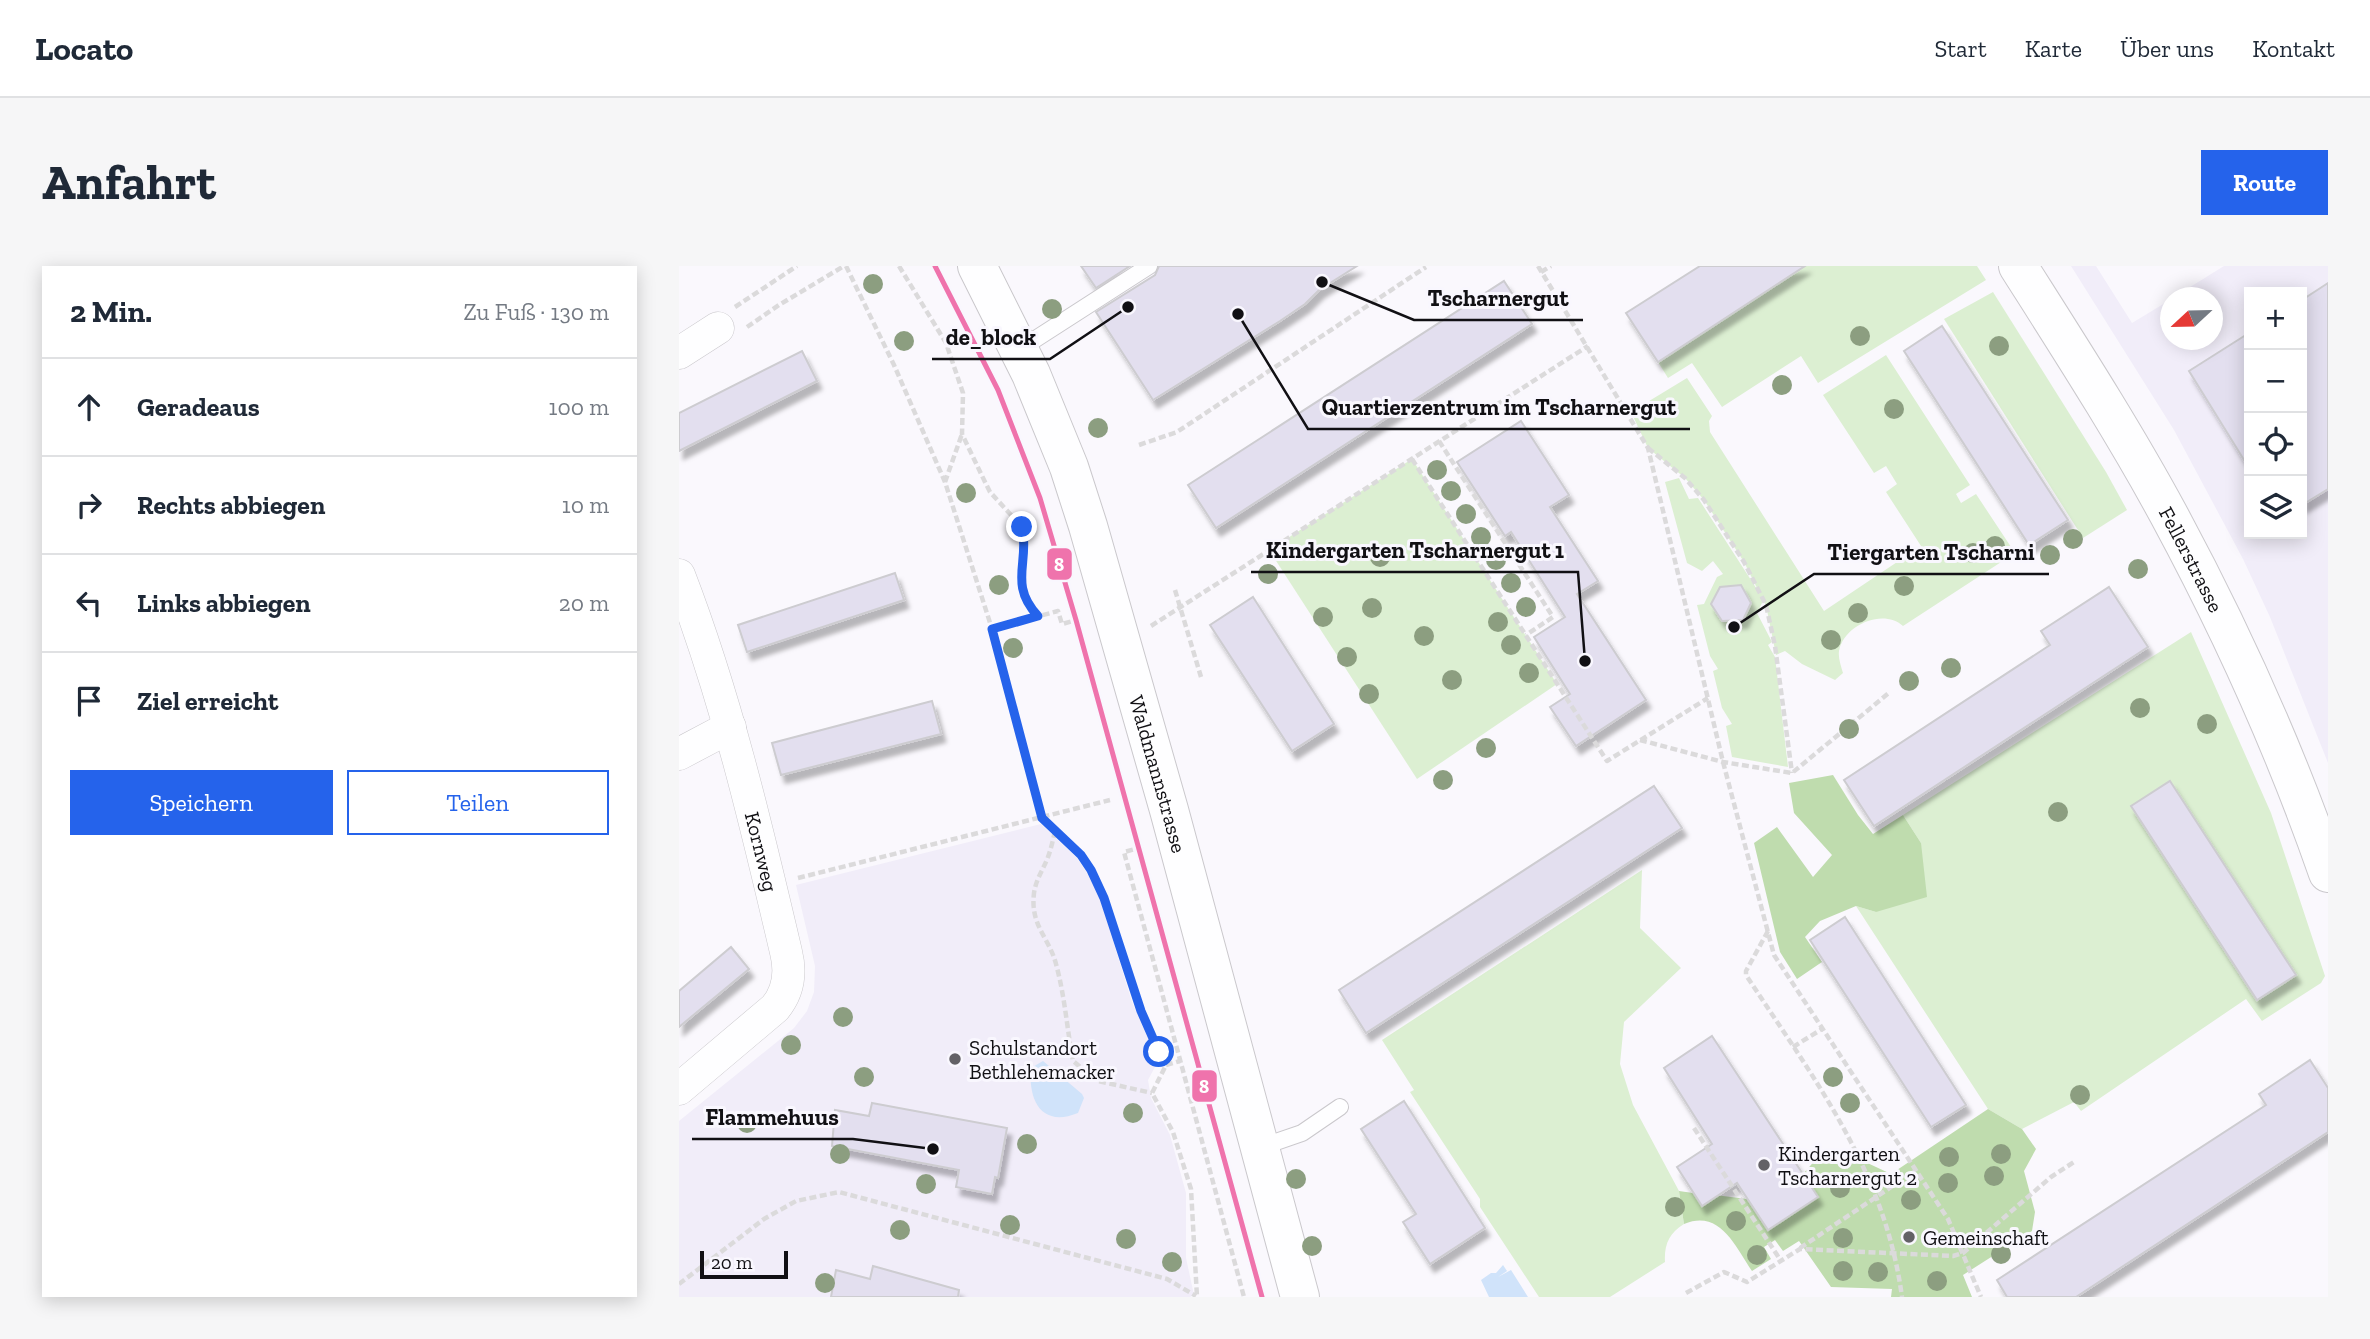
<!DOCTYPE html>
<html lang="de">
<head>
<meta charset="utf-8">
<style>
  :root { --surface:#fff; --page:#f6f6f7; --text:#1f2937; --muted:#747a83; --line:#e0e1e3; --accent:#2563eb }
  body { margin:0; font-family:"Zilla Slab",serif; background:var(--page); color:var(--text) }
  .controls { position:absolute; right:21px; top:21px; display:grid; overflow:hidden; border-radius:0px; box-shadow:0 4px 18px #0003 }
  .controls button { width:63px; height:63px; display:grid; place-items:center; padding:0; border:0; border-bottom:2px solid var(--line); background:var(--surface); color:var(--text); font:35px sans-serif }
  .compass { position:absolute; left:1481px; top:21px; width:63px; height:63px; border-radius:50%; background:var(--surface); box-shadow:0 4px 18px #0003; rotate:248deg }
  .scale { position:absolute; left:21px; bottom:18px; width:88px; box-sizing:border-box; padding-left:7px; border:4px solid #111014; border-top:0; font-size:19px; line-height:24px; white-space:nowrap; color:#111014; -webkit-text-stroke:5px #f9f7fe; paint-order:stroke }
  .stop { position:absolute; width:21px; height:21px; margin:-16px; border:5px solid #2563eb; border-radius:50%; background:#fff }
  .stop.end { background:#2563eb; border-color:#fff; box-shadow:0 2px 7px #0008 }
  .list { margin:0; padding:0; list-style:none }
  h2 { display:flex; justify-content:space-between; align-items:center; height:91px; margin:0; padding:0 28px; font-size:30px }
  h2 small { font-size:23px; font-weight:400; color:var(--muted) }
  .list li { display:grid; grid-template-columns:46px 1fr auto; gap:21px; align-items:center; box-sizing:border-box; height:98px; padding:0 28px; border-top:2px solid var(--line) }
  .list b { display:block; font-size:26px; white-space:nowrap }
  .list em { font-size:23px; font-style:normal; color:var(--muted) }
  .actions { display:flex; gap:14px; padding:21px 28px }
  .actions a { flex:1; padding:16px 0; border:2px solid var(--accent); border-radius:0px; text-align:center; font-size:24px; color:var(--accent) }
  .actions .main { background:var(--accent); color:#fff }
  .icon { flex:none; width:38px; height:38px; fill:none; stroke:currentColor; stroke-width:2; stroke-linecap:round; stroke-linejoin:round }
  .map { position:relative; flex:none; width:1649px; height:1031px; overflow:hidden; border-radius:0px }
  header { display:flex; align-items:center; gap:42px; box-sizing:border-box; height:98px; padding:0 35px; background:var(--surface); border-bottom:2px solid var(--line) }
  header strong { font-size:33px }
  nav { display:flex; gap:38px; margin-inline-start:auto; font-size:24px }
  .intro { display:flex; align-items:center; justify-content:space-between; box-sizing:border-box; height:168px; padding:0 42px }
  h1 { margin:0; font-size:49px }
  .button { padding:18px 32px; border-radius:0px; background:var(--accent); color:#fff; font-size:24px; font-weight:700 }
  main { display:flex; gap:42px; padding:0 42px }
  aside { flex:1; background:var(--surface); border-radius:0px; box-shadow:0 4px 18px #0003 }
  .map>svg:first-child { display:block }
</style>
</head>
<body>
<header>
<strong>Locato</strong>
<nav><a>Start</a><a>Karte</a><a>Über uns</a><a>Kontakt</a></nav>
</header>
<div class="intro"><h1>Anfahrt</h1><a class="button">Route</a></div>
<main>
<aside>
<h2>2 Min.<small>Zu Fuß · 130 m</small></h2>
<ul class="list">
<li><svg class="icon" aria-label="ahead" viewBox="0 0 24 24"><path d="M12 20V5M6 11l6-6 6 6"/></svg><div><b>Geradeaus</b></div><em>100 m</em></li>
<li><svg class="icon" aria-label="right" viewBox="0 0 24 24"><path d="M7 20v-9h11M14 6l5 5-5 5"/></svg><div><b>Rechts abbiegen</b></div><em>10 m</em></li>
<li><svg class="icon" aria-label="left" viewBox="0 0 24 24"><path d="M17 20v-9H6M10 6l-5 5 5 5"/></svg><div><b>Links abbiegen</b></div><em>20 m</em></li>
<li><svg class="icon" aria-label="arrive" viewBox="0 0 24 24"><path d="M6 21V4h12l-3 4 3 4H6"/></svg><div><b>Ziel erreicht</b></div></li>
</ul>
<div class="actions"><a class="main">Speichern</a><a>Teilen</a></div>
</aside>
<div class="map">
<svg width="1649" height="1031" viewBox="0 0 1649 1031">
  <defs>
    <filter id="shadow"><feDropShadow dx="4.5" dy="8" stdDeviation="2" flood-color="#0004"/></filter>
  </defs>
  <rect width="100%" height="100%" fill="#faf8fd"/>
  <!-- built -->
  <g fill="#f1edf9" fill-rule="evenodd">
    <path d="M1392,0h25l36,57 38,-23 1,40h42v-42l-39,-1 50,-31h104v497l-58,-146 -27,-58 -69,-129zM1570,26h53v242h-53z"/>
    <polygon points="362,558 398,592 414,616 422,636 453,736 474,784 476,801 469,814 472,832 491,869 507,927 507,992 515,1029 511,1031 0,1031 0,855 115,762 128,745 135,726 136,700 117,619"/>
  </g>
  <!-- green -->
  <g fill="#dcefd2">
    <polygon points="1126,0 1298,0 1307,14 1139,117 1122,90 1043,141 1013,97 989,112 979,96"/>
    <polygon points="1314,26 1427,206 1448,244 1404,272 1265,53"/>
    <path d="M1207,89l84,130 -14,9 5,9 15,-9 39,59 -112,73c-20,-18 -59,-1 -64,25 -1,7 2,15 4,22l-8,7 -33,-16 -17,-13 -9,4 -10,-50 -3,-4 -6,12 15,29 -4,3 7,12 13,110 -56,-10 -6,-31 6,-2 -10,-16 -9,-37 5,-2 -8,-13 -13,-51 7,-1 13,-27 6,-3 -10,-13 -11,10 -15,-8 -22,-81 14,-4 10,21 9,-1 62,96 -16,-32 -40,-62 -19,-22 -37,-30 -17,-36 56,-34 25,38 -3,5 1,11 114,179 97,-65 -35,-54 11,-8 -11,-18 -12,7 -51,-78z"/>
    <polygon points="733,193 878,418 738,513 590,284"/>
    <polygon points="1512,366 1592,547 1646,710 1642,717 1583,755 1567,733 1402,845 1395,836 1343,863 1309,843 1177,640 1197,646 1242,577 1224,549"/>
    <path d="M963,604l-2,58 41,40 -57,54 -4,42 13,41 46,86 5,33c-15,9 -20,21 -19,38l-55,35h-71l-59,-90v-8l-70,-107 4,-2 -32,-50z"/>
  </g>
  <!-- forest -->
  <g fill="#bfdcae">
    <polygon points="1154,509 1179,549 1194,568 1224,549 1242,577 1248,631 1197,646 1177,640 1141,655 1126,671 1143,696 1118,713 1101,686 1075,577 1098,561 1134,611 1153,589 1115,547 1110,517"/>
    <path d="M1309,843l34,20 14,20 -12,22 11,41 -3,19 -69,44 9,22h-81l1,-8 -61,-2 -32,-46 -16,10 -8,-11 -11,7 7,12 -19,12c-17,-25 -32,-62 -68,-47l-5,-33 14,2 9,13 9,-5 -4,-7 40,5 21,31 50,-33 -15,-23 22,-25 21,4 45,21z"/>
  </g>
  <!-- water -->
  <g fill="#d0e3fa">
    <path d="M364,795l39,33 2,4 -6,15c-37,15 -50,-13 -47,-45z"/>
    <polygon points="824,999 828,1005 819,1011 832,1004 849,1031 810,1031 802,1014 812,1007 817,1007"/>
  </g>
  <!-- building -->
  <g fill="#e3dfef" stroke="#cdccd0" stroke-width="2" filter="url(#shadow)">
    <polygon points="402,0 451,0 417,22"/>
    <polygon points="480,0 678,0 640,24 626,38 601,55 474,134 417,46 476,9"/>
    <polygon points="1021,0 1126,0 979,96 947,47"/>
    <polygon points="825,15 853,58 537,262 509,219"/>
    <polygon points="1649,17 1649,223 1623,239 1623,34"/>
    <polygon points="1263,60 1389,254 1350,279 1225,85"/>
    <polygon points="1570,67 1570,202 1510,105"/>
    <polygon points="123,85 138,115 0,185 0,147"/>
    <polygon points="842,155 890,229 871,241 919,315 898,328 967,434 897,480 871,441 891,428 855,371 886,351 832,266 826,270 778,196"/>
    <polygon points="216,307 225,334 68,386 59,359"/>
    <polygon points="1062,319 1072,337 1064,354 1043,355 1032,338 1041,321"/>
    <polygon points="1430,321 1469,381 1195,560 1165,514 1371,379 1362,365"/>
    <polygon points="574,331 655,458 613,485 531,359"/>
    <polygon points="253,435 262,468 102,509 93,477"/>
    <polygon points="1491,515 1617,709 1578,734 1452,540"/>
    <polygon points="975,520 1003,562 687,767 660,724"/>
    <polygon points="1166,651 1287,839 1252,861 1131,674"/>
    <polygon points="52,681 70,703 0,761 0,725"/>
    <polygon points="1033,770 1139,931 1089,964 1058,917 1023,940 998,901 1033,878 985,802"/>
    <polygon points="1631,794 1649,822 1649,866 1397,1031 1328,1031 1318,1014 1587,839 1580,828"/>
    <polygon points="725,835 806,962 751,998 724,956 737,948 682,863"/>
    <polygon points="193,837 328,862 319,912 316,911 313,928 277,921 280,904 153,880 156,844 190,850"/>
    <polygon points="194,1000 280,1024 279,1031 152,1031 157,1004 191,1013"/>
  </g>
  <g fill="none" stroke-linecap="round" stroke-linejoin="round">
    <!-- lane casing -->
    <g stroke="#cac8cc" stroke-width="18">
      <g id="lane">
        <polyline points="339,81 355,74 470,0"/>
        <polyline points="582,881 623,867 661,841"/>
      </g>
    </g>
    <!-- street casing -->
    <g stroke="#cac8cc" stroke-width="33">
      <g id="street">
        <polyline points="0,87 39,62"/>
        <path id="s1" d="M0,309c47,122 77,249 107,377 5,20 3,39 -11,56l-96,81"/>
        <polyline points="0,488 51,461"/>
      </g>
    </g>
    <!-- secondary casing -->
    <g stroke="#cac8cc" stroke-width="40">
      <g id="secondary">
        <path id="s2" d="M298,0l54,108 38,93 19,59 81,284 131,487"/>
        <path id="s3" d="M1339,0c52,82 105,164 151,249 62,115 116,234 159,358"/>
      </g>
    </g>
    <!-- path -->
    <g stroke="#dbdadb" stroke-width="4.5" stroke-dasharray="7 3.5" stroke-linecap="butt">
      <polyline points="167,0 215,99 266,216 313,363 363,552 402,589 412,604 425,632 462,745 487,799 473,827 494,866 512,923 518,1031"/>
      <polyline points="220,0 267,77 284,127 283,168 306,216 311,226 343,261 345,274 342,317 350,339 359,350"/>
      <polyline points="859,0 969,182 1044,496 1095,689 1269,953 1302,1031"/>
      <polyline points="862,6 872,0"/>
      <polyline points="56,41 118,0"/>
      <polyline points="68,61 100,39 165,0"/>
      <polyline points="760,175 874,351 847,369"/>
      <polyline points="460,179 498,166 747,1"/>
      <polyline points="969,182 1006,212 1025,234 1065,296 1087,339 1096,380 1113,507"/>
      <polyline points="733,193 928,495 1029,432"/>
      <polyline points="266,216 283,168"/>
      <polyline points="496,324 522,411"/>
      <polyline points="472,360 909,80"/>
      <polyline points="313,363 379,345 383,358 401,353"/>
      <polyline points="961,474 1044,496 1113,507 1211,426"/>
      <path d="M376,565c-2,9 -4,18 -7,26 -5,13 -12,22 -14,36 -4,33 15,44 22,71 9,33 11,65 17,97l25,20 54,12"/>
      <polyline points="464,581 445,586 565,1031"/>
      <polyline points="119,612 431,534"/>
      <path d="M1089,665l-22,40v4c68,104 139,195 156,322"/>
      <polyline points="1114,781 1143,763"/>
      <polyline points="487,799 501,795"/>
      <polyline points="1015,862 1102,995"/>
      <polyline points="1121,982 1236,905"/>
      <polyline points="0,1018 85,953 117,935 160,926 488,1013 517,1030"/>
      <polyline points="1007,1027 1045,1006 1068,1016 1121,983 1274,990 1284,987 1372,911 1395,896"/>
    </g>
    <!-- lane -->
    <use href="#lane" stroke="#fefeff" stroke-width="16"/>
    <!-- street -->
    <use href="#street" stroke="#fefeff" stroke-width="32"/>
    <!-- secondary -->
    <use href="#secondary" stroke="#fefeff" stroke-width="38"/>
    <!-- tram-1 casing -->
    <g stroke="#f9f7fe" stroke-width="10">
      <polyline id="tram-1" points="256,0 319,124 361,232 397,354 583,1031"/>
    </g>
    <!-- tram-1 -->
    <use href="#tram-1" stroke="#ef73ac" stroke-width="5"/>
  </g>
  <!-- trees -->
  <g fill="#8c9e80">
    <circle cx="194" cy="18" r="10"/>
    <circle cx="373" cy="43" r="10"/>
    <circle cx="1181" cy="70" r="10"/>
    <circle cx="225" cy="75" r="10"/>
    <circle cx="1320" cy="80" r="10"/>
    <circle cx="1103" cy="119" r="10"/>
    <circle cx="1215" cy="143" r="10"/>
    <circle cx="419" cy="162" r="10"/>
    <circle cx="758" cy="204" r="10"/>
    <circle cx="772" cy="225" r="10"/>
    <circle cx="287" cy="227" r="10"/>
    <circle cx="787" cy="248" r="10"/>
    <circle cx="802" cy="271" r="10"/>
    <circle cx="1394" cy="273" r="10"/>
    <circle cx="1316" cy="280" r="10"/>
    <circle cx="1294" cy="287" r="10"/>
    <circle cx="1371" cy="289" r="10"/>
    <circle cx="701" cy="291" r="10"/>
    <circle cx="817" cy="294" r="10"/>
    <circle cx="1459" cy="303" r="10"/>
    <circle cx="589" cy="308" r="10"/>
    <circle cx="832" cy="317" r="10"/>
    <circle cx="320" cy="319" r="10"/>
    <circle cx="1225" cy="320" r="10"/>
    <circle cx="847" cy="341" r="10"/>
    <circle cx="693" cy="342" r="10"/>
    <circle cx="1179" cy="347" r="10"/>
    <circle cx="644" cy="351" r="10"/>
    <circle cx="819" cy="356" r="10"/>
    <circle cx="745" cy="370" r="10"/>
    <circle cx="1152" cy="374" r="10"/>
    <circle cx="832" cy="379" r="10"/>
    <circle cx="334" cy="382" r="10"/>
    <circle cx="668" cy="391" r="10"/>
    <circle cx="1272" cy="402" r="10"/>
    <circle cx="850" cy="407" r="10"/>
    <circle cx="773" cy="414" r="10"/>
    <circle cx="1230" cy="415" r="10"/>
    <circle cx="690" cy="428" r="10"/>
    <circle cx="1461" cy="442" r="10"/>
    <circle cx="1528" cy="458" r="10"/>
    <circle cx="1170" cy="463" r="10"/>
    <circle cx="807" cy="482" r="10"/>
    <circle cx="764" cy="514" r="10"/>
    <circle cx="1379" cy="546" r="10"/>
    <circle cx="164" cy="751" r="10"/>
    <circle cx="112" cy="779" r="10"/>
    <circle cx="185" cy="811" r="10"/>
    <circle cx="1154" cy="811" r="10"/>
    <circle cx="1401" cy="829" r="10"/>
    <circle cx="1171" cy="837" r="10"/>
    <circle cx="454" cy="847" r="10"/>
    <circle cx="68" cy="857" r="10"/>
    <circle cx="348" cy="878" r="10"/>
    <circle cx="161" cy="888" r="10"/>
    <circle cx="1322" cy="888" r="10"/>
    <circle cx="1270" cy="891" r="10"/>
    <circle cx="1315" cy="910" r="10"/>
    <circle cx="617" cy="913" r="10"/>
    <circle cx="1269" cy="917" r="10"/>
    <circle cx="247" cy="918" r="10"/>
    <circle cx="1161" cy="922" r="10"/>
    <circle cx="1232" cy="934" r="10"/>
    <circle cx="996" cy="941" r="10"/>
    <circle cx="1057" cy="955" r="10"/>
    <circle cx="331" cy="959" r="10"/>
    <circle cx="221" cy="964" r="10"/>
    <circle cx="1164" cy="972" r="10"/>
    <circle cx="447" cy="973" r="10"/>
    <circle cx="633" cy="980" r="10"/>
    <circle cx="1322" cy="988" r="10"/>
    <circle cx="1078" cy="989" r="10"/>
    <circle cx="493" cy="996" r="10"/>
    <circle cx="1164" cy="1005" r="10"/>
    <circle cx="1199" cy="1006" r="10"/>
    <circle cx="1258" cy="1015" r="10"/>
    <circle cx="146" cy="1017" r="10"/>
  </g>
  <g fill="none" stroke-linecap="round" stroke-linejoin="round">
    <!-- route -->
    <path stroke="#2563eb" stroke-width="9" d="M343,261c8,35 -14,57 16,89l-46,13 50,189 39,37 10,15 13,28 37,113 18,41"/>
  </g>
  <!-- markers -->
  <g fill="#636166" stroke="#f9f7fe" stroke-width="2.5">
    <circle cx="276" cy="793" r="7"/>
    <circle cx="1085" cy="899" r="7"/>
    <circle cx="1230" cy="971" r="7"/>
  </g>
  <g text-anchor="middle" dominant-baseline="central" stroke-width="6" stroke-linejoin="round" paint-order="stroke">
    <!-- street labels -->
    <g font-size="21" fill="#111014" stroke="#f9f7fe">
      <text stroke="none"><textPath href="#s3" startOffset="341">Fellerstrasse</textPath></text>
      <text stroke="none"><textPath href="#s2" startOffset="541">Waldmannstrasse</textPath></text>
      <text stroke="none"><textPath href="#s1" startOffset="289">Kornweg</textPath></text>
    </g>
    <!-- poi labels -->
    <g font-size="21" fill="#111014" stroke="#f9f7fe" text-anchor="start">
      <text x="290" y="781">Schulstandort<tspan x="290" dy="24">Bethlehemacker</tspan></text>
      <text x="1099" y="887">Kindergarten<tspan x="1099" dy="24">Tscharnergut 2</tspan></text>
      <text x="1244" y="971">Gemeinschaft</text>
    </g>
  </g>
  <!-- callouts -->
  <path fill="none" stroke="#111014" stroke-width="2.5" d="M643 16L735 54H904M449 41L371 93H253M559 48L629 163H1011M906 395L899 306H572M1055 361L1135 308H1370M254 883L174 873H13"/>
  <g fill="#111014" stroke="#f9f7fe" stroke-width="2.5">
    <circle cx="643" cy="16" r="7"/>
    <circle cx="449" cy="41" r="7"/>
    <circle cx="559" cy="48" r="7"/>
    <circle cx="906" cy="395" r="7"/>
    <circle cx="1055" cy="361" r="7"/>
    <circle cx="254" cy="883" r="7"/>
  </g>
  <g font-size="23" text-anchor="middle" font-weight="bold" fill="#111014" stroke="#f9f7fe" stroke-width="6" stroke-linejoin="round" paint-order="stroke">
    <text x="819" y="40">Tscharnergut</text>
    <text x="312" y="79">de_block</text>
    <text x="820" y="149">Quartierzentrum im Tscharnergut</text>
    <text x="736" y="292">Kindergarten Tscharnergut 1</text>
    <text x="1252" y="294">Tiergarten Tscharni</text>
    <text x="93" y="859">Flammehuus</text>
  </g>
  <g stroke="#f9f7fe" stroke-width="2.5">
    <rect x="367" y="281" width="27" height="34" rx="7" fill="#ef73ac"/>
    <rect x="512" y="803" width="27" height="34" rx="7" fill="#ef73ac"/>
  </g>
  <g font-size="19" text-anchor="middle" font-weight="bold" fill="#fff">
    <text x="380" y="305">8</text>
    <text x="525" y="827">8</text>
  </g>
</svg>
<div class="controls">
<button>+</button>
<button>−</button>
<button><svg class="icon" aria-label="locate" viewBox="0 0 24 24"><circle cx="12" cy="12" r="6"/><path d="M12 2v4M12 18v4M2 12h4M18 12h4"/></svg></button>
<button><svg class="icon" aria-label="layers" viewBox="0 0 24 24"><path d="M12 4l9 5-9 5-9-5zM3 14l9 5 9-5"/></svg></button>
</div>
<svg class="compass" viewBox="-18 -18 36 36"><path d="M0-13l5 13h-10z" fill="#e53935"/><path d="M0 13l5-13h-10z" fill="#747a83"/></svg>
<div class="scale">20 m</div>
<div class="stop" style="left:480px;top:786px"></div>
<div class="stop end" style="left:343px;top:261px"></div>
</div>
</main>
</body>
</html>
